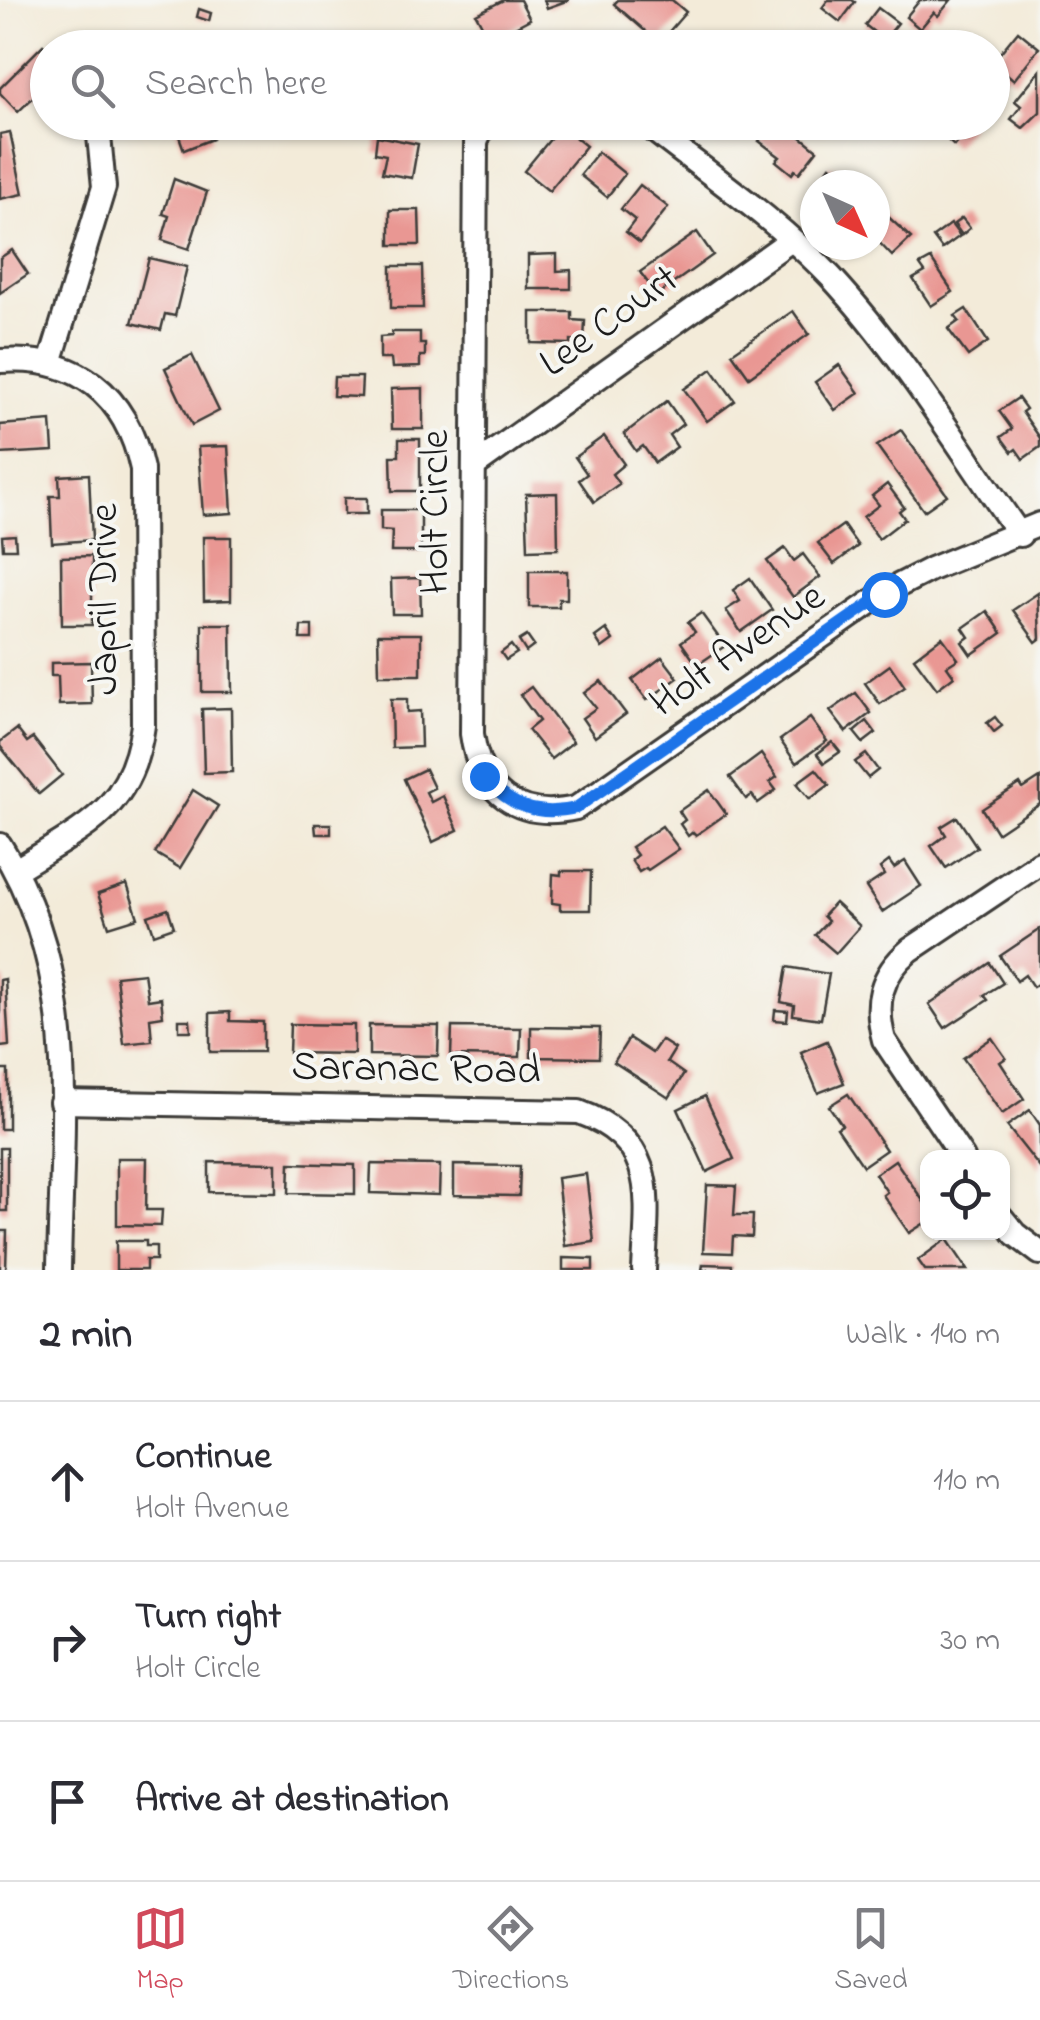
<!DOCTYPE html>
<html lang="en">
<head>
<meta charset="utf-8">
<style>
  :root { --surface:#fff; --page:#f2f2f3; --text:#2b2b33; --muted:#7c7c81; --line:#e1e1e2; --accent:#d1495b }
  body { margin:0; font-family:"Indie Flower",sans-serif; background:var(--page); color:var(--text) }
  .controls { position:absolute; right:30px; bottom:30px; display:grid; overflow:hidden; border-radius:20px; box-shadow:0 2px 8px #0004 }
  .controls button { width:90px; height:90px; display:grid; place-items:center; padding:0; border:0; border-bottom:2px solid var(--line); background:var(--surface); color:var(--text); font:50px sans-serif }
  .compass { position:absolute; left:800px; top:170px; width:90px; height:90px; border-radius:50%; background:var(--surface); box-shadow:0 2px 8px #0004; rotate:135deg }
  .stop { position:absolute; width:30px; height:30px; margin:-22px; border:8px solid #1a73e8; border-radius:50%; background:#fff }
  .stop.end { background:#1a73e8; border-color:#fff; box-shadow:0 2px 10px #0008 }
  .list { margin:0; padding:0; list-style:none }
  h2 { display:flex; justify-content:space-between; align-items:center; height:130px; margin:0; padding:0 40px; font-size:42px }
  h2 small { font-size:32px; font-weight:400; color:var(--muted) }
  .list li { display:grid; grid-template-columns:65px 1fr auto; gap:30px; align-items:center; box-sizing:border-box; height:160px; padding:0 40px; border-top:2px solid var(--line) }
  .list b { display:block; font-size:38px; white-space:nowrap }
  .list p { margin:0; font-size:32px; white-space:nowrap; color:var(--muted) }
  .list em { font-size:32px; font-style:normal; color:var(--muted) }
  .icon { flex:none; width:55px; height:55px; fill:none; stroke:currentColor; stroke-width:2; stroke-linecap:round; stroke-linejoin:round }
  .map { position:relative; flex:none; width:1040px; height:1270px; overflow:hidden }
  .search { position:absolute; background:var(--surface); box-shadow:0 2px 8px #0004; left:30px; right:30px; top:30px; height:110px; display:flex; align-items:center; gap:25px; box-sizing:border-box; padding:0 35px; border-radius:55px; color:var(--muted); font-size:38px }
  .sheet { height:610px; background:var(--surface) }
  nav { display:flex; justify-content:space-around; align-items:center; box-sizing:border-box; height:140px; border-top:2px solid var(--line); background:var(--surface); font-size:28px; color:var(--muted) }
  nav a { display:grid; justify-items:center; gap:5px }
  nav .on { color:var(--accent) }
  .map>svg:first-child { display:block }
</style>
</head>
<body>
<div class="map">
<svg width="1040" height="1270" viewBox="0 0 1040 1270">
  <rect width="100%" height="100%" fill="#f6f6f2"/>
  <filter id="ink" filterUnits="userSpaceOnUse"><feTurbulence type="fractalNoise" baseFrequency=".01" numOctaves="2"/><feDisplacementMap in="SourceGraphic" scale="20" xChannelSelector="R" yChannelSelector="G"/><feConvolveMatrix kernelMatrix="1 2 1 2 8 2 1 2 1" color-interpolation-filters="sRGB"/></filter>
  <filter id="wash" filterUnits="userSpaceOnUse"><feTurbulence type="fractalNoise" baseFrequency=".0048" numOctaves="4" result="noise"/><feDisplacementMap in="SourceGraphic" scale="40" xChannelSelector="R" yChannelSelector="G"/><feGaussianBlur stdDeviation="2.25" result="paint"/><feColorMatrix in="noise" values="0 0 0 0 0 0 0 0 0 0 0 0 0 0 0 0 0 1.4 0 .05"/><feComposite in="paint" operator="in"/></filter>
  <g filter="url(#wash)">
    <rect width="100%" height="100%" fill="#f3ebd9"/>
    <g id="blocks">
      <!-- building -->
      <g fill="#e99793">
        <polygon points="504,0 520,0 530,19 490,40 476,14"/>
        <polygon points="544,0 569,0 547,8"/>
        <polygon points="618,0 672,0 686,12 659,43 614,4"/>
        <polygon points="828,0 852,0 855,2 840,22 822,8"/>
        <polygon points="920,0 951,0 938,16 934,12 920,29 906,17"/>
        <polygon points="878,8 898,23 884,40 865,25"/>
        <polygon points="199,9 211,13 209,21 197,17"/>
        <polygon points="88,31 156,46 156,48 84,48"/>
        <polygon points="1018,31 1039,48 1014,80 1006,73 1000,80 992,74 992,63"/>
        <polygon points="43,45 48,50 48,83 18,112 0,93 0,88"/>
        <polygon points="1040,70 1040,112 1023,128 1011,119 1021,106 1015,101"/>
        <polygon points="174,122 206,122 212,139 184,150"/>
        <polygon points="738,122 761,122 752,134"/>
        <polygon points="774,122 783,122 817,150 799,173 795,170 792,174 776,161 780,157 759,141"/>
        <polygon points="951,122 966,122 970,126 954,146 941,134"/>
        <polygon points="561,126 586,146 549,191 524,171"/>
        <polygon points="10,132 23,194 0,199 0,134"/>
        <polygon points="377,136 418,144 412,178 382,173 386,155 375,153"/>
        <polygon points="598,152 625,174 607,197 580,175"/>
        <polygon points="830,166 836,170 839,167 864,185 825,185 828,180 823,176"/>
        <polygon points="174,179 207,192 189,249 162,240 169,216 163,214"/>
        <polygon points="640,185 668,207 640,243 626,232 635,220 621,209"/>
        <polygon points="390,210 419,210 420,245 390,245"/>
        <polygon points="882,211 911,238 892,256 875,238 875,218"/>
        <polygon points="962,218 970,228 962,235 954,224"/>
        <polygon points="951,224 960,236 942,249 933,237"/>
        <polygon points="697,232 713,255 657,295 640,272"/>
        <polygon points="12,250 28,274 0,293 0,258"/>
        <polygon points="557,254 557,271 571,270 571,289 528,289 528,255"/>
        <polygon points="149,258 187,267 175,316 165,314 161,330 132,323"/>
        <polygon points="931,259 953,292 931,306 913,279 925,272 920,265"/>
        <polygon points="391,266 422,266 423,308 391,308"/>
        <polygon points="966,309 988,342 968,356 948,329 959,321 955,316"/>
        <polygon points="793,311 809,334 749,377 732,353"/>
        <polygon points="531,312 572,312 572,320 585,321 584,341 571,340 571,344 531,343"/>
        <polygon points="392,332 420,332 420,344 425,344 425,356 420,356 420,367 392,368 391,359 380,359 380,337 392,336"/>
        <polygon points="192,355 219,411 192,425 165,368"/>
        <polygon points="839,365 859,393 835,410 815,382"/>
        <polygon points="712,369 735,401 707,421 684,389"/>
        <polygon points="334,377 362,377 361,397 333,396"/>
        <polygon points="423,388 423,429 392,429 391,389"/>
        <polygon points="1018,398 1026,409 1022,412 1040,438 1040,447 1023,459 1016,449 1012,452 1001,437 1012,429 999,411"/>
        <polygon points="667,401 683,424 669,435 677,447 655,463 643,446 636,451 624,434"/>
        <polygon points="51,421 53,451 0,454 0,425"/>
        <polygon points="901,430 947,495 924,511 877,446"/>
        <polygon points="604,436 624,464 612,474 619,484 594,502 579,480 587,474 575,457"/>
        <polygon points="399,439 420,439 420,491 392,491 391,456 399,456"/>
        <polygon points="228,446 232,513 203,515 198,447"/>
        <polygon points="89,474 92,540 52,543 50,496 60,496 59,476"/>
        <polygon points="887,484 904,507 899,511 905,519 879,539 863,517 879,505 872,496"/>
        <polygon points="557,493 558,549 528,550 526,494"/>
        <rect x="344" y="498" width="23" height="16"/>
        <polygon points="381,510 421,510 421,552 391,552 392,531 381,530"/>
        <polygon points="843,525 858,546 834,564 818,543"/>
        <polygon points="15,535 16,549 3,549 2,536"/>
        <polygon points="203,537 231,537 231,600 204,601"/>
        <polygon points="785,548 794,561 803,554 820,577 793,597 767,561"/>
        <polygon points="92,556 92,625 62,625 61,557"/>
        <polygon points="529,571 567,571 567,599 559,599 559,607 529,607"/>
        <polygon points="420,578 421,614 392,614 391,579"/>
        <polygon points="750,578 772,610 741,632 726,610 740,601 733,590"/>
        <polygon points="1038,593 1040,639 1036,642 1013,610"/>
        <polygon points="987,611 1002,633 971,655 962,642 969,637 963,628"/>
        <polygon points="701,613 725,646 697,665 681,642 695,632 688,622"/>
        <polygon points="202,624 231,624 232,692 202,692"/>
        <polygon points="301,626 312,626 312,639 300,639"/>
        <polygon points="606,629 613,640 602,648 595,637"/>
        <polygon points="378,634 421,634 421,675 379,675"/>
        <polygon points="527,636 534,646 526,652 519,641"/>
        <polygon points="942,637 958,659 947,666 954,676 937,689 914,658"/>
        <polygon points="511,645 517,653 506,660 501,653"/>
        <polygon points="662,657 678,678 647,700 632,680"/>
        <polygon points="91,662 92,704 59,705 58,676 51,676 51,663"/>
        <polygon points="890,665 905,687 880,704 865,683"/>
        <polygon points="601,681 626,714 595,737 582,718 596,708 584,693"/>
        <polygon points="531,687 573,742 551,759 528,730 539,721 520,695"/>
        <polygon points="856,693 871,713 846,732 830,711"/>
        <polygon points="391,699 407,699 407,712 420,711 421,747 392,748"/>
        <polygon points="231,708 232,772 204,773 202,709"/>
        <polygon points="995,717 1002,726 994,732 987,723"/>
        <polygon points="810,718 827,741 796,763 780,740"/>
        <polygon points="867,721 876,733 863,743 854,732"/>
        <polygon points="17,729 27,742 33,738 62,775 39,794 0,746 0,742"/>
        <polygon points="832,742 840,752 824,763 817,754"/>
        <polygon points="761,754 777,777 770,782 776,790 758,803 752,795 746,799 730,777"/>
        <polygon points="866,754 878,770 868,778 855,762"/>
        <polygon points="425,769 434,788 426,792 431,802 443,796 458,830 433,842 404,779"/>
        <polygon points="816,769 829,785 810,799 797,783"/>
        <polygon points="1040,778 1040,804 997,833 982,809 1020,784 1023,789"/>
        <polygon points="193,790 218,806 180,868 155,853"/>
        <polygon points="709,790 726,814 696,835 693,832 688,836 680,824 685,820 679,811"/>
        <polygon points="957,817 977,847 946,868 931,846 946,835 941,827"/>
        <polygon points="315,824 331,824 331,834 316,834"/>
        <polygon points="662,826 679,849 648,870 646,868 639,872 631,860 637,855 631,847"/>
        <polygon points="889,861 894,868 905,861 921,886 882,912 866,887 884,875 880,868"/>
        <polygon points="561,871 591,871 590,910 560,910 560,904 552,903 553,874 561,875"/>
        <polygon points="127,884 138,918 109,927 98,894"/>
        <polygon points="835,903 860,926 836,953 815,935 828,921 823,916"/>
        <polygon points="168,909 174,927 154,934 148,916"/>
        <polygon points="1040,929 1040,982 1033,987 1025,975 1017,981 1000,956"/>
        <polygon points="990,963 1003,983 984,995 988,1000 945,1028 929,1004"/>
        <polygon points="787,967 829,974 821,1019 793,1015 794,1005 781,1002"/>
        <polygon points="144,973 148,1000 161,998 163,1016 150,1018 152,1041 124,1044 116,976"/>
        <polygon points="5,979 9,1046 0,1047 0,980"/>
        <polygon points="775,1010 788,1011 787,1021 774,1020"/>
        <polygon points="230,1012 230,1021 263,1022 263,1052 210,1052 210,1013"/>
        <polygon points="179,1020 190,1020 191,1031 179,1031"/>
        <polygon points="290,1024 354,1025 354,1054 289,1053"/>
        <polygon points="369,1025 439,1026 438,1056 369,1055"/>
        <polygon points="452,1027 521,1028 520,1057 451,1056"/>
        <polygon points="531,1027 600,1028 599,1058 531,1057"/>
        <polygon points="629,1038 652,1053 661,1040 675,1049 667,1062 684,1074 669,1098 614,1062"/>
        <polygon points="992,1038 1006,1058 1000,1062 1024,1099 1002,1114 963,1058"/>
        <polygon points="827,1041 844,1083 818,1093 801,1052"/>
        <rect x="0" y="1070" width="8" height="59"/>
        <polygon points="848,1094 886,1150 863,1166 837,1128 842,1125 829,1106"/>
        <polygon points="705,1096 734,1159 707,1172 678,1109"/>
        <polygon points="1030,1110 1040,1125 1040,1168 1007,1126"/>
        <rect x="0" y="1148" width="7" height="63"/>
        <polygon points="117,1158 147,1158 146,1210 162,1210 161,1226 117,1225"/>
        <polygon points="895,1160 928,1208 928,1221 909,1233 883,1195 887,1192 875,1174"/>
        <polygon points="209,1162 277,1163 277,1193 209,1192"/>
        <polygon points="290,1163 355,1165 355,1194 289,1193"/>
        <polygon points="371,1164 440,1165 439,1195 370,1193"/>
        <polygon points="454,1165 520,1166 519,1196 454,1195"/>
        <polygon points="586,1174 594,1242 565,1246 557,1178"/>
        <polygon points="707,1185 736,1186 734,1215 753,1215 752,1237 733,1236 732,1253 703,1252"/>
        <polygon points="0,1231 7,1231 6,1270 0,1270"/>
        <polygon points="947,1239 968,1270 925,1270 918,1260"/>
        <polygon points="116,1241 146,1241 146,1246 156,1246 156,1260 146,1260 146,1270 116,1270"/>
        <polygon points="563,1258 593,1259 593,1270 563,1270"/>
        <polygon points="703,1264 732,1265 732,1270 702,1270"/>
      </g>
    </g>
  </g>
  <g filter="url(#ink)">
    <use href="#blocks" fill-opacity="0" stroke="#3c3b38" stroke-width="2.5"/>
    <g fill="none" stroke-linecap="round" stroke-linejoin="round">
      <!-- street casing -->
      <g stroke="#3c3b38" stroke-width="28">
        <g id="street">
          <path d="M483,122l-7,21 -4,591c8,59 46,87 104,74l308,-215 47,-24 109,-45"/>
          <path d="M643,122c63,50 133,97 188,155 72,78 128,171 189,258"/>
          <path d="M0,361c77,-6 126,33 142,108l1,256c-11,86 -61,103 -127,145"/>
          <polyline points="50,363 104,187 99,136"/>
          <polyline points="474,466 791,240"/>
          <path d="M0,845c83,132 61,276 59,425"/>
          <path d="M61,1102l518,10c81,29 68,87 65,158"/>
          <path d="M963,1158l-79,-118c-10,-37 -4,-65 26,-90l130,-87"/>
          <polyline points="1002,1218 1015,1234 1040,1253"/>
        </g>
      </g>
      <!-- street -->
      <use href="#street" stroke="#fff" stroke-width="22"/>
    </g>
  </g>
  <g fill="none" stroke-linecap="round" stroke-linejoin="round" filter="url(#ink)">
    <!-- route -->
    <path stroke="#1a73e8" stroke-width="12" d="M484,776c25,31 54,41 92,32l308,-214"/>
  </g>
  <g text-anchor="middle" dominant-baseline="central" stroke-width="8" stroke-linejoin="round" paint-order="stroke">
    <!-- street labels -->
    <g font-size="42" fill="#1c1c1c" stroke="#f6f6f2">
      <text transform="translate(610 322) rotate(-36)">Lee Court</text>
      <text transform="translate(436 512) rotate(-90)">Holt Circle</text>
      <text transform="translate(105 599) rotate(-90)">Japril Drive</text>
      <text transform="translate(738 651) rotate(-35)">Holt Avenue</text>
      <text transform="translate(416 1070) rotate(1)">Saranac Road</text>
    </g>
  </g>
</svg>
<div class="controls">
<button><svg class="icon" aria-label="locate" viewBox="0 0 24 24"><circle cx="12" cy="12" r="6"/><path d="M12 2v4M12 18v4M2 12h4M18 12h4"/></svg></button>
</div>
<svg class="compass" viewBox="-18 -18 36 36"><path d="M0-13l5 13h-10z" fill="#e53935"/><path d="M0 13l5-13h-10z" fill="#7c7c81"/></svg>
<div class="stop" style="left:884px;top:594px"></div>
<div class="stop end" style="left:484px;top:776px"></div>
<div class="search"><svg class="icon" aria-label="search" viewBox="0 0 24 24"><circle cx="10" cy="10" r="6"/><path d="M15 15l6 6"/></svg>Search here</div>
</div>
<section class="sheet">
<h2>2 min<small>Walk · 140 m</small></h2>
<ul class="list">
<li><svg class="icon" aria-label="ahead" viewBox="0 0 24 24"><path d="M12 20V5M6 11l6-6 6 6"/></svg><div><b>Continue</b><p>Holt Avenue</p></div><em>110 m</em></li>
<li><svg class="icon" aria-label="right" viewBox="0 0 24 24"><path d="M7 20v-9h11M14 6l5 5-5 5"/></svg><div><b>Turn right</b><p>Holt Circle</p></div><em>30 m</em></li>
<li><svg class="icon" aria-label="arrive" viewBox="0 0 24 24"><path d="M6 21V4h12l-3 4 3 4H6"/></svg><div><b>Arrive at destination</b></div></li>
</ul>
</section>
<nav>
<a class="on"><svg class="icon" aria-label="map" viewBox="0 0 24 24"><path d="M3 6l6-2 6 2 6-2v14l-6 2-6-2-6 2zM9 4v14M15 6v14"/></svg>Map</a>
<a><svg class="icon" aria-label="directions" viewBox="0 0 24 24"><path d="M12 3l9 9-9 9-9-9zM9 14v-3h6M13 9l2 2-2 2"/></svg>Directions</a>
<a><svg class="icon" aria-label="saved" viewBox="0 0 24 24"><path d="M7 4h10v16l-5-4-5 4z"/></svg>Saved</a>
</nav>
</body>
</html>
